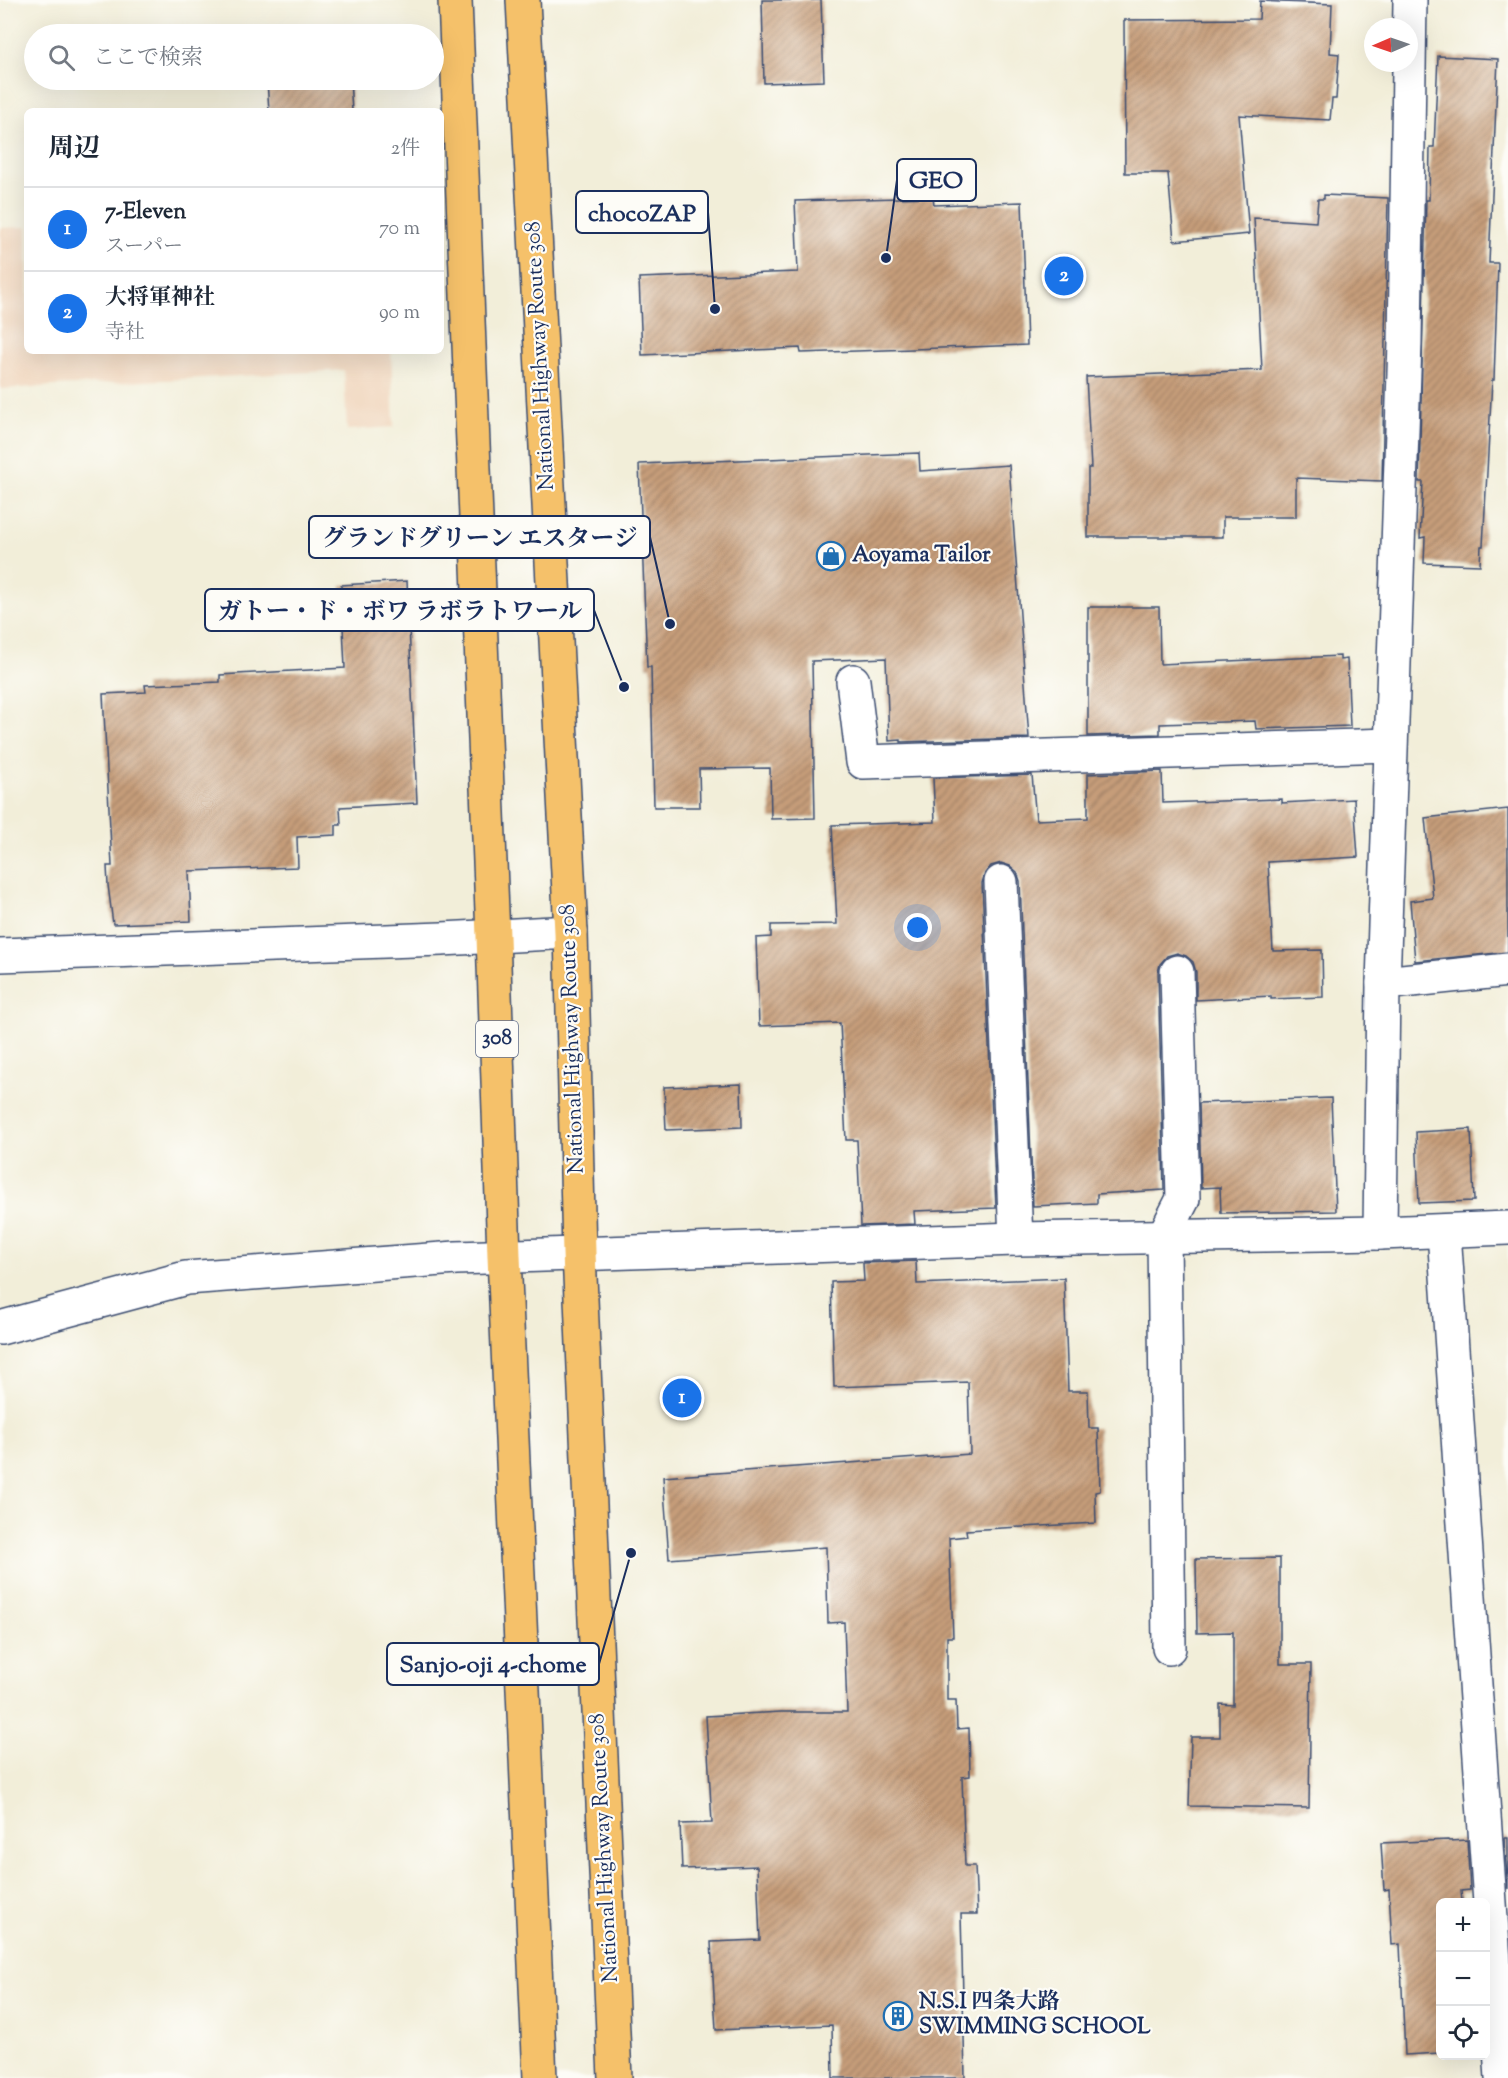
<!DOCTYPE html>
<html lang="ja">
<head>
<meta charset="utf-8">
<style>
  :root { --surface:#fff; --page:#f2f2f3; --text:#1f2937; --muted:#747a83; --line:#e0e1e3; --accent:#1a73e8 }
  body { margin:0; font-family:"Sorts Mill Goudy","Noto Serif JP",serif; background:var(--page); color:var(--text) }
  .controls { position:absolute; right:18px; bottom:18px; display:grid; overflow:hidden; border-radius:9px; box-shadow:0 6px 24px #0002 }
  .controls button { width:54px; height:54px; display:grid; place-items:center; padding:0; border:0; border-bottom:2px solid var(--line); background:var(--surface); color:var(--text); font:30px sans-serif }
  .compass { position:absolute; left:1364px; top:18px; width:54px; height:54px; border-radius:50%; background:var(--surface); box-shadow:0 6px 24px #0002; rotate:268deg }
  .you { position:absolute; left:918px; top:928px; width:21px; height:21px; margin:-15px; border:4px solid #fff; border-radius:50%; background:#1a73e8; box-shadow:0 0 0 9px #1a73e833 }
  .badge { display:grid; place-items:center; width:39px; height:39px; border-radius:50%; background:var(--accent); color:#fff; font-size:20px; font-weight:700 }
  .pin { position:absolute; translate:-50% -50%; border:3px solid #fff; box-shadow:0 2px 6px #0006 }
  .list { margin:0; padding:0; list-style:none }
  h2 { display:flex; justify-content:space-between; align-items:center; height:78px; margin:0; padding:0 24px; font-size:26px }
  h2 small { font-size:20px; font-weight:400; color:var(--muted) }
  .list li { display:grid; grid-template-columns:39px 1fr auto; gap:18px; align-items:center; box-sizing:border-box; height:84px; padding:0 24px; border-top:2px solid var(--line) }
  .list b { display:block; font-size:22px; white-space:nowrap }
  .list p { margin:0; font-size:20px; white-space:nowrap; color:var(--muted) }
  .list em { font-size:20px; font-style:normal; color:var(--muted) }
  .icon { flex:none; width:33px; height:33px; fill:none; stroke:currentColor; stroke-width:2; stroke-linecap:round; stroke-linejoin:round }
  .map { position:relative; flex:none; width:1508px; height:2078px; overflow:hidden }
  .search { position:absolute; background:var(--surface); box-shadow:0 6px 24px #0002; left:24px; top:24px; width:420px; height:66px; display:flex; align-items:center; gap:15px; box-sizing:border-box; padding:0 21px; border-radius:33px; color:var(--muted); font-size:22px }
  .panel { position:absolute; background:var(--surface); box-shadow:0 6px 24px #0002; left:24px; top:108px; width:420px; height:246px; border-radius:9px }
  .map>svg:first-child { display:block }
</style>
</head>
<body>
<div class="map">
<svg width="1508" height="2078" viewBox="0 0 1508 2078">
  <defs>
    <pattern id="building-hatch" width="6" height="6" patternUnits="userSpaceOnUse" patternTransform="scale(1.5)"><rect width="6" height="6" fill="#c69d79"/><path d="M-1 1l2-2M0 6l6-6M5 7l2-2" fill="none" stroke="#a08066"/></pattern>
  </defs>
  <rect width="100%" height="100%" fill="#fdfcf7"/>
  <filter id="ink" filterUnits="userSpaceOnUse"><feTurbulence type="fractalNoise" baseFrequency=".0167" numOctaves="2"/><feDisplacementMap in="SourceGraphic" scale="12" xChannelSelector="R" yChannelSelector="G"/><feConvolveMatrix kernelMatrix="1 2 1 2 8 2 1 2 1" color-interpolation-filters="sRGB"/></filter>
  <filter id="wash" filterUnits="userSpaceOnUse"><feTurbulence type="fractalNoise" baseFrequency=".008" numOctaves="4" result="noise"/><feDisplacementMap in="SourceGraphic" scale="24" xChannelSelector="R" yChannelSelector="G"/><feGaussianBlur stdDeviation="1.35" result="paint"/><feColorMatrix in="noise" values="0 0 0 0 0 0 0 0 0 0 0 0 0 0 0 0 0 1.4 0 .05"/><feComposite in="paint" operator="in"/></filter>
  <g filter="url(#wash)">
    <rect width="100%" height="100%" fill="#f2eed9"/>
    <!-- built -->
    <polygon fill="#f0d5bc" points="27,227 27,351 391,351 394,427 347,430 344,370 0,389 0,228"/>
    <g id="blocks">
      <!-- building -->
      <g fill="url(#building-hatch)">
        <polygon points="762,0 821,0 824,81 764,83"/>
        <polygon points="1260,1 1332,4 1330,53 1339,54 1336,99 1332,99 1330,120 1239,115 1249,234 1174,241 1168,173 1125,173 1124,20 1259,19"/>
        <polygon points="347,30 347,34 263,34 263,33"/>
        <polygon points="1438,56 1498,59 1489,263 1498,263 1494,380 1492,380 1483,546 1481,546 1480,565 1424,563 1425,537 1420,538 1423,482 1419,482 1426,200 1429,200 1430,147 1434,147"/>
        <polygon points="267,80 350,80 352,111 269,111"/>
        <polygon points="1324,195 1388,198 1382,481 1296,478 1296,517 1223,517 1223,537 1088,537 1088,468 1091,468 1086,377 1262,370 1254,218 1316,222 1318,199 1324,199"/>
        <polygon points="933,197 934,205 1022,202 1027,345 801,353 800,348 642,355 639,278 798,272 795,201"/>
        <polygon points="919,453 920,471 1009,465 1029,738 901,742 901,740 889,741 886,658 812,661 815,818 771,819 770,768 699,769 700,807 654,807 651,667 647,667 639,464"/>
        <polygon points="407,581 417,803 340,807 341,825 336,825 336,835 297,837 298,867 189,871 191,921 113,924 108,885 107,866 112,866 103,694 146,692 145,685 220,682 220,675 345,668 341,585"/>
        <polygon points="1088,607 1159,607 1160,664 1340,656 1340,660 1347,659 1350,726 1256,729 1255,721 1160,724 1160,734 1088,736"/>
        <polygon points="1162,771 1163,803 1282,799 1282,803 1354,799 1358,857 1268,862 1273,951 1322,950 1323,997 1271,999 1271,996 1196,1000 1196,972 1193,962 1186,956 1177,953 1167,956 1160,964 1158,972 1164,1190 1097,1194 1097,1203 1033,1206 1020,881 1017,872 1010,866 1001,863 991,866 985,873 982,883 996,1208 914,1211 915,1224 861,1226 857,1140 846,1140 840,1023 759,1026 756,938 771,937 771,925 837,924 832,825 935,822 933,778 1032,775 1036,820 1088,818 1088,774"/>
        <polygon points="1508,809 1508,952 1415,961 1410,901 1433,898 1425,818"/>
        <polygon points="741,1084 742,1127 666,1130 664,1087"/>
        <polygon points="1331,1098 1336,1211 1221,1213 1220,1187 1201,1188 1199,1103"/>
        <polygon points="1471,1129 1474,1201 1419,1203 1416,1132"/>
        <polygon points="916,1261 917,1284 1064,1278 1068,1391 1088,1391 1089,1428 1098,1428 1100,1491 1095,1492 1096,1523 966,1530 967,1536 949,1538 953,1637 947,1637 947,1700 956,1700 957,1729 969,1728 970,1776 962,1777 965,1866 975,1866 977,1914 961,1914 965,2078 833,2078 832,2025 716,2030 711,1942 760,1940 757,1866 682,1869 680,1824 712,1823 706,1716 781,1712 847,1712 844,1622 828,1623 826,1547 669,1559 663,1477 970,1454 968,1382 834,1387 831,1282 864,1281 863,1263"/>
        <polygon points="1280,1558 1280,1664 1311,1664 1309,1808 1189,1806 1191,1737 1220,1737 1220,1704 1233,1705 1233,1632 1197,1633 1196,1559"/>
        <polygon points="1504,1838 1508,1838 1508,1889"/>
        <polygon points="1448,1840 1449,1841 1467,1840 1470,1890 1461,1891 1462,1902 1440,1902 1440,2053 1405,2055 1400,1944 1392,1945 1389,1889 1384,1890 1381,1843"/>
      </g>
    </g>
  </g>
  <g filter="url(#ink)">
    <use href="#blocks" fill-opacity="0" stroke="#3b4c70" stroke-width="1.5"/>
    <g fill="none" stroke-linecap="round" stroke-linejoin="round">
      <!-- minor casing -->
      <g stroke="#3b4c70" stroke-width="36">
        <g id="minor">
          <polyline points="853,681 863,762 1390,745"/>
          <polyline points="1001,882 1016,1239"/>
          <polyline points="0,955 442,939 571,932"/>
          <polyline points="1383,983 1508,970"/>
          <polyline points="1444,1232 1502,2078"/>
          <polyline points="1380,1233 1383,983 1405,343 1410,0"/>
          <polyline points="0,1328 186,1278 456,1258 1016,1239 1380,1233 1508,1228"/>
          <polyline points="1169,1648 1164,1236 1183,1199 1177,972"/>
        </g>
      </g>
      <!-- highway casing -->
      <g stroke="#3b4c70" stroke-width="36">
        <g id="highway">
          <polyline points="455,0 493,936 504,1256 540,2078"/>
          <polyline points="523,0 571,932 579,1253 615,2078"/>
        </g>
      </g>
      <!-- minor -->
      <use href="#minor" stroke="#fff" stroke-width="33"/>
      <!-- highway -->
      <use href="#highway" stroke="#f5c16b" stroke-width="33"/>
    </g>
  </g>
  <!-- icons -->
  <defs>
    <g id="shop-ring" transform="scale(1.5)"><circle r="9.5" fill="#fdfcf7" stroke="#1f6fb2" stroke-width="1.5"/><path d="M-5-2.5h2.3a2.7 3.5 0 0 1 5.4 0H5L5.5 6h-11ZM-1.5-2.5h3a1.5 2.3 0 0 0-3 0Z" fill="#1f6fb2"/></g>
    <g id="building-ring" transform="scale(1.5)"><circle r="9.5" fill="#fdfcf7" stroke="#1f6fb2" stroke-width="1.5"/><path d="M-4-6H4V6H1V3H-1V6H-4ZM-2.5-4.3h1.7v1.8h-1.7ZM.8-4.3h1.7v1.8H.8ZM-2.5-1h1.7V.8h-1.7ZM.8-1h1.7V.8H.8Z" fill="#1f6fb2"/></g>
  </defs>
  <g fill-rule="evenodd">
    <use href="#shop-ring" x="831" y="556"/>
    <use href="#building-ring" x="898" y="2016"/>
  </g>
  <g text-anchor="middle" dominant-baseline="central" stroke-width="4.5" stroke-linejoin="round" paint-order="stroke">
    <!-- shield labels -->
    <rect fill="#fdfcf7" stroke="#5f6c8c" stroke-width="1.5" x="476" y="1021" width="42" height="36" rx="4.5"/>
    <g font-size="21" font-weight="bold" fill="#1b2f5e">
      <text x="497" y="1039">308</text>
    </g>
    <!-- street labels -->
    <g font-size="22" fill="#1b2f5e" stroke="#fdfcf7">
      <text transform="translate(541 356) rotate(-93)">National Highway Route 308</text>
      <text transform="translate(573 1039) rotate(-92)">National Highway Route 308</text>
      <text transform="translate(605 1848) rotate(-93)">National Highway Route 308</text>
    </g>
    <!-- poi labels -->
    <g font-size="22" font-weight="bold" fill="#1b2f5e" stroke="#fdfcf7" text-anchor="start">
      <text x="852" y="556">Aoyama Tailor</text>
      <text x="919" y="2003">N.S.I 四条大路<tspan x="919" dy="25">SWIMMING SCHOOL</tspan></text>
    </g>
  </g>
  <!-- callouts -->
  <path fill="none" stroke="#1b2f5e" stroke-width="2" d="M886 258L897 180M715 309L708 212M670 624L650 537M624 687L594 610M631 1553L599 1664"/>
  <g fill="#1b2f5e" stroke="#fdfcf7" stroke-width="2">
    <circle cx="886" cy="258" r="6"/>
    <circle cx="715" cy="309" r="6"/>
    <circle cx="670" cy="624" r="6"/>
    <circle cx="624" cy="687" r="6"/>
    <circle cx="631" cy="1553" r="6"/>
  </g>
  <g fill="#fdfcf7" stroke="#1b2f5e" stroke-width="2">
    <rect x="897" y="159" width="79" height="42" rx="6"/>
    <rect x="576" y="191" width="132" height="42" rx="6"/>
    <rect x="309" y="516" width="341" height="42" rx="6"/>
    <rect x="205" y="589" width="389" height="42" rx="6"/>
    <rect x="387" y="1643" width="212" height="42" rx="6"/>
  </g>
  <g font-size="24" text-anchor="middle" font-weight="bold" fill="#1b2f5e">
    <text x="936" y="188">GEO</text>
    <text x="642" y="221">chocoZAP</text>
    <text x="480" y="546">グランドグリーン エスタージ</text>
    <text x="400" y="619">ガトー・ド・ボワ ラボラトワール</text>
    <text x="493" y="1672">Sanjo-oji 4-chome</text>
  </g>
</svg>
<div class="controls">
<button>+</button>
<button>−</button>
<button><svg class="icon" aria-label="locate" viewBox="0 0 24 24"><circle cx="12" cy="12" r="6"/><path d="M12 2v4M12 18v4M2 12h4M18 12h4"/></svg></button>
</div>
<svg class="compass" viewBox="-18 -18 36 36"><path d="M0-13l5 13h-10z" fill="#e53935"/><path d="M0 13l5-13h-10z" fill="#747a83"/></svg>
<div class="you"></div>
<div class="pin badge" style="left:682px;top:1398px">1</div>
<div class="pin badge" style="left:1064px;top:276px">2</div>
<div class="search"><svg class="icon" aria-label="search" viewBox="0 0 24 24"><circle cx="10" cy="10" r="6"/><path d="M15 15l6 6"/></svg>ここで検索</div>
<section class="panel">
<h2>周辺<small>2件</small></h2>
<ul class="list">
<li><span class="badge">1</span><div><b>7-Eleven</b><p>スーパー</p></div><em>70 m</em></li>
<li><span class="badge">2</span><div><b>大将軍神社</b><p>寺社</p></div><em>90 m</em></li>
</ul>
</section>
</div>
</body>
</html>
